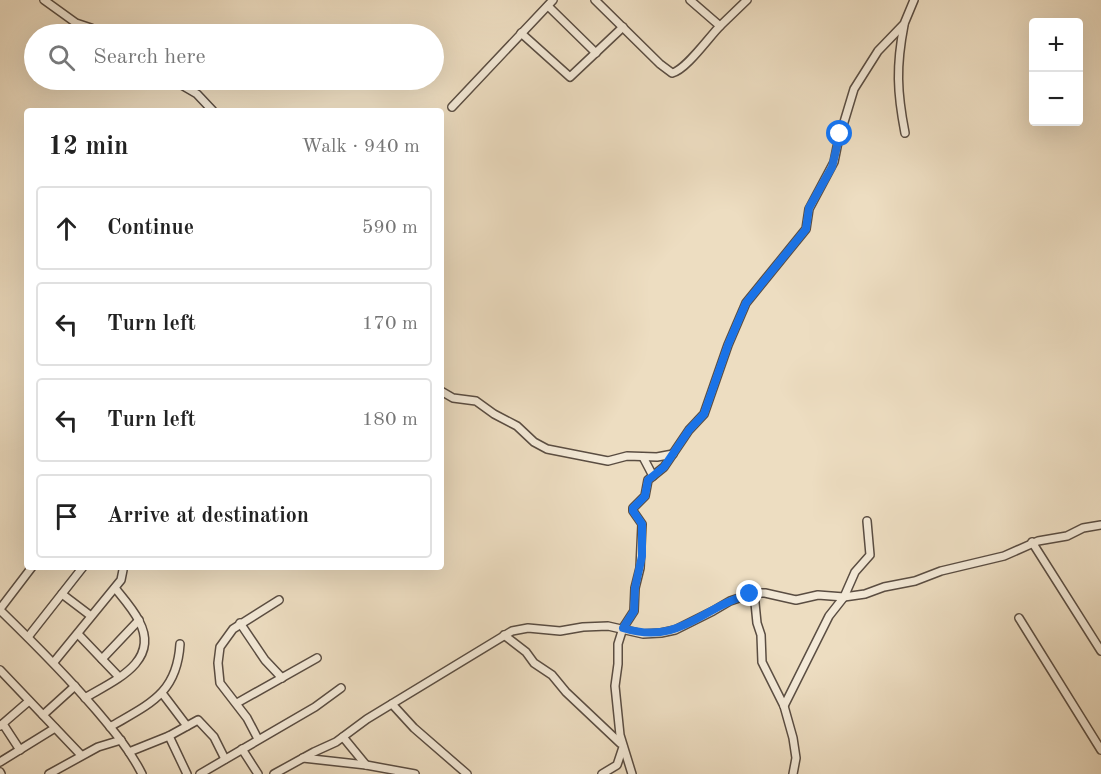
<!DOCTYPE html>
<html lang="en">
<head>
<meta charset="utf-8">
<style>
  :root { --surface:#fff; --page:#f2f2f2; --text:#222; --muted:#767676; --line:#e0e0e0 }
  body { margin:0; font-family:"Old Standard TT",serif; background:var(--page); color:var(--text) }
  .controls { position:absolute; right:18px; top:18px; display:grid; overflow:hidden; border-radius:6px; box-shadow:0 6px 24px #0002 }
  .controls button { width:54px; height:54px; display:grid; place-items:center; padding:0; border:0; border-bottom:2px solid var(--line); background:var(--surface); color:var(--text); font:30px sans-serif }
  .stop { position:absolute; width:18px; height:18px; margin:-14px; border:4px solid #1a73e8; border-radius:50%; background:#fff }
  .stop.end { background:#1a73e8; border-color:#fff; box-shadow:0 2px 6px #0008 }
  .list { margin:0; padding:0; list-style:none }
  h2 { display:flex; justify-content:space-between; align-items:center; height:78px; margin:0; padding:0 24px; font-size:26px }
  h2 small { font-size:20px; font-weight:400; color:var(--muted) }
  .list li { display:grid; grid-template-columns:39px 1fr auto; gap:18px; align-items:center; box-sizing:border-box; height:84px; margin:0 12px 12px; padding:0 12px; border:2px solid var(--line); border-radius:6px }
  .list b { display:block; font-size:22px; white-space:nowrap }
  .list em { font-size:20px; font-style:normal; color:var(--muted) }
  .icon { flex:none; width:33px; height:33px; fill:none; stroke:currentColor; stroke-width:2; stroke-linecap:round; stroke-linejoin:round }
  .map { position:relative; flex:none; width:1101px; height:774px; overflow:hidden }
  .search { position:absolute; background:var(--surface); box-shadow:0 6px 24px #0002; left:24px; top:24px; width:420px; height:66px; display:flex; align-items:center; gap:15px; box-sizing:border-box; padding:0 21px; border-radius:33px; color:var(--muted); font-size:22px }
  .panel { position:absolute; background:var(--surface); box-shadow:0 6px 24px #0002; left:24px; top:108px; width:420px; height:462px; border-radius:6px }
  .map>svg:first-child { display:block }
</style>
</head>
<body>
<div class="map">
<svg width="1101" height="774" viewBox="0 0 1101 774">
  <rect width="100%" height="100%" fill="#edddc1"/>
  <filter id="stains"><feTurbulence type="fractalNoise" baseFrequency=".00333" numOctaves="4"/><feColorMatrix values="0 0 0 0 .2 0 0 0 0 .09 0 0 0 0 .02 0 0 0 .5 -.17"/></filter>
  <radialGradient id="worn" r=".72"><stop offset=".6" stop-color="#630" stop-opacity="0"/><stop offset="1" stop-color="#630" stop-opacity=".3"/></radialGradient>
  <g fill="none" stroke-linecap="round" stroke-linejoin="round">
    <!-- minor casing -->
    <g stroke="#5a4d42" stroke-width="10">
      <g id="minor">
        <polyline points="44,0 76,23 91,28 99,34"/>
        <path d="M595,0l65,64 12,9c14,-3 37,-36 48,-47"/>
        <polyline points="690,0 720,26 747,0"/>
        <polyline points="548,6 596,53"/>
        <path d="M904,25c-8,41 -7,67 1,108"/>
        <polyline points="521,33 570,77 623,27"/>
        <polyline points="173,80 197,94 213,111"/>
        <polyline points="452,107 553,0"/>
        <polyline points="441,391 453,398 476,401 494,414 517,426 534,442 547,449 608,461 627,456 657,457 673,454"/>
        <polyline points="643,457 653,476"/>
        <polyline points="1032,542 1101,651"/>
        <polyline points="754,593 757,623 761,635 762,662 784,706 793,738 796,758 793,774"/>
        <polyline points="62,594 91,616"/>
        <polyline points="0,609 32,567"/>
        <path d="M0,610c34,33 66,65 96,100 17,20 34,40 46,64"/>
        <polyline points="1019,618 1101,750"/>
        <polyline points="240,623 265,660 282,678"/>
        <polyline points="78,634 119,677"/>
        <polyline points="504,635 526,652 534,663 552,675 566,692 620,743"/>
        <polyline points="28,637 83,567"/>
        <polyline points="102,659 139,620"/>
        <polyline points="54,662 121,580 123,570 122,567"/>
        <polyline points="0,670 81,755"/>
        <polyline points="162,693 187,726"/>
        <path d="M85,698c28,-17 76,-36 54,-77 -6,-12 -16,-23 -24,-33"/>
        <polyline points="237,703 317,658"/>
        <polyline points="392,704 414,728 467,774"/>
        <polyline points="784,706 829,616 844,597 855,572 870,555 867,521"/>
        <polyline points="43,715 75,686"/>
        <polyline points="3,724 20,750"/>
        <polyline points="0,726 29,701"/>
        <path d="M110,727c39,-23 67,-33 70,-83"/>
        <polyline points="169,736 187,774"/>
        <polyline points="343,737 366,765"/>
        <polyline points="258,739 247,718 220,683 218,663 220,647 233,629 279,600"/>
        <polyline points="242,749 258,774"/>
        <polyline points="129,752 169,736 198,720 214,737 225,759"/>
        <polyline points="303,758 366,765 415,774"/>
        <polyline points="0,762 55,728"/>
        <polyline points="0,772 1,774"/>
        <polyline points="49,774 98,747 121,740"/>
        <polyline points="200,774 315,707 341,688"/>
        <polyline points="274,774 314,752 336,742 367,719 512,631 528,628 560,631 583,627 608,626 643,634 661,633 675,630 713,611 730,601 754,593 765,593 796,600 818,595 844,597 865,594 884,587 915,581 941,571 1004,556 1038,541 1067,536 1083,528 1101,525"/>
        <polyline points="602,774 617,765 623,747"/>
        <polyline points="632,774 620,735 615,686 618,664 618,644 623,628 634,611 635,588 640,568 642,524 633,511 633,508 645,496 648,480 664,467 689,430 704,414 728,345 746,303 806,229 809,209 834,162 838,142 854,89 878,51 904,24 914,0"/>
      </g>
    </g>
    <!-- minor -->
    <use href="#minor" stroke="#f3e9d7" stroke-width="7"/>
  </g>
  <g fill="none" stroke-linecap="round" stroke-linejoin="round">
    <!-- route -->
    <path stroke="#1a73e8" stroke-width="8" d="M750,594c-49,13 -70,52 -127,34l11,-17 1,-23 7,-32v-32l-9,-13v-3l12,-12 3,-16 16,-13 25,-37 15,-16 24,-69 18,-42 60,-74 3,-21 23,-41 8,-33"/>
  </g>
  <rect width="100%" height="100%" filter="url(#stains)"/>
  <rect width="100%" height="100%" fill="url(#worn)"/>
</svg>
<div class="controls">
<button>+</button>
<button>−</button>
</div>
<div class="stop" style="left:840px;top:134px"></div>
<div class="stop end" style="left:750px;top:594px"></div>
<div class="search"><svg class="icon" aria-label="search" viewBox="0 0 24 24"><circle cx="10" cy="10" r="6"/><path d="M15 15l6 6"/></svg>Search here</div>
<section class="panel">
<h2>12 min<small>Walk · 940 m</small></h2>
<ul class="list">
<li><svg class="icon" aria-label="ahead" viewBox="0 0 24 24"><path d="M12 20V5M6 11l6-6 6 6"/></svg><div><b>Continue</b></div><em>590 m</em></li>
<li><svg class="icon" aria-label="left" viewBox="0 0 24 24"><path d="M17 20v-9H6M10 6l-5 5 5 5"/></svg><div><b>Turn left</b></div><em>170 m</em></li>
<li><svg class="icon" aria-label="left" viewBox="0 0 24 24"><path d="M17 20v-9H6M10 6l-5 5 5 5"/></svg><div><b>Turn left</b></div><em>180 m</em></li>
<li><svg class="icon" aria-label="arrive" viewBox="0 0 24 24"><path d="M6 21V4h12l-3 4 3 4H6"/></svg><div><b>Arrive at destination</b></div></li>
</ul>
</section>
</div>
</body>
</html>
